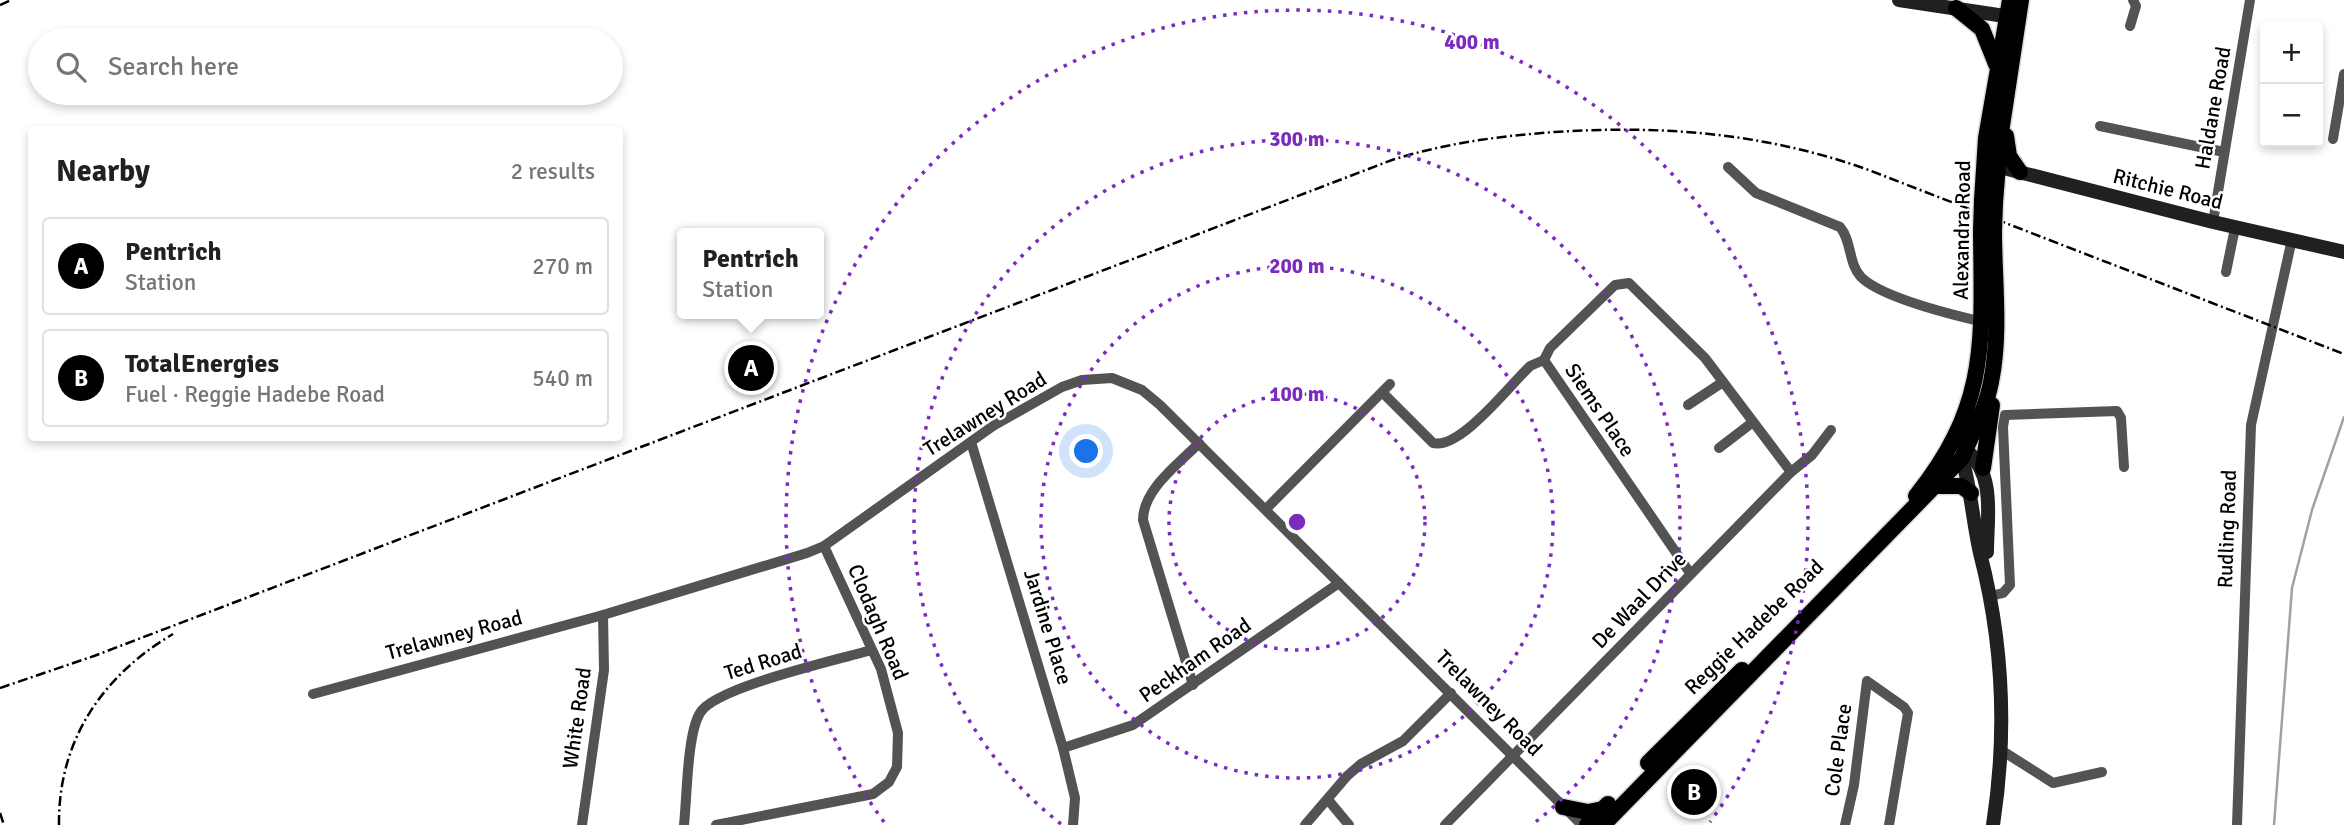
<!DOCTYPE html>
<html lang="en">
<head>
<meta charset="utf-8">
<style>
  :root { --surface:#fff; --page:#f2f2f2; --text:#202124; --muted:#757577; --line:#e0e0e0; --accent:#000 }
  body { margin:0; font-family:Signika,sans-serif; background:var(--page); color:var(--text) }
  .controls { position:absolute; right:21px; top:21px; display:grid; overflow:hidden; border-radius:7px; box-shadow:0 4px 10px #0003 }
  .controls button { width:63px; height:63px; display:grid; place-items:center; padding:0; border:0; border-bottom:2px solid var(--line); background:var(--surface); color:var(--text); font:35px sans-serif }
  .you { position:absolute; left:1087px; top:452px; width:24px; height:24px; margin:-18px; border:5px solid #fff; border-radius:50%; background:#1a73e8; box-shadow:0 0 0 10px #1a73e833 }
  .badge { display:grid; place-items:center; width:46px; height:46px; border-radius:50%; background:var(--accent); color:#fff; font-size:23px; font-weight:700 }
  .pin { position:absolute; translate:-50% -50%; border:4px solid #fff; box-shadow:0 2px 7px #0006 }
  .popup { position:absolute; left:677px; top:228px; width:147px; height:91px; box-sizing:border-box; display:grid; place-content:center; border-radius:7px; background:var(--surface); filter:drop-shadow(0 2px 5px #0005); font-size:23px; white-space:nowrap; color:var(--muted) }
  .popup b { font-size:26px; color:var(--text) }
  .popup::after { content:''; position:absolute; left:50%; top:100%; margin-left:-14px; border:14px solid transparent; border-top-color:var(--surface) }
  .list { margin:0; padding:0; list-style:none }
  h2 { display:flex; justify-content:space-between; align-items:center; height:91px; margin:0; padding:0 28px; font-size:30px }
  h2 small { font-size:23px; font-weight:400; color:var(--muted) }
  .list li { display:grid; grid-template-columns:46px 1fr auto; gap:21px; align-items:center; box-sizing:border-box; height:98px; margin:0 14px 14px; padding:0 14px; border:2px solid var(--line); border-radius:7px }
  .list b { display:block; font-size:26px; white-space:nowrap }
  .list p { margin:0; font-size:23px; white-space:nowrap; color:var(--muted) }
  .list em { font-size:23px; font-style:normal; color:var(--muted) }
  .icon { flex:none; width:38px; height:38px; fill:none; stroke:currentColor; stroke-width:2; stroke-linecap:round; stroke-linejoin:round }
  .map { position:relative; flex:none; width:2344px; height:825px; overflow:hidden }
  .search { position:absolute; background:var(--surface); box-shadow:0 4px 10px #0003; left:28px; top:28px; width:595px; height:77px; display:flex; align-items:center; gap:18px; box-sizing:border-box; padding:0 24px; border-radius:38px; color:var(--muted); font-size:26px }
  .panel { position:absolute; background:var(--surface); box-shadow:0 4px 10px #0003; left:28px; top:126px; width:595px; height:315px; border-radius:7px }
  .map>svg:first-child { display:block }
</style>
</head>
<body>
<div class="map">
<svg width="2344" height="825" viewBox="0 0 2344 825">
  <rect width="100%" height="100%" fill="#fff"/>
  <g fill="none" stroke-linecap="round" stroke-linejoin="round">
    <!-- stream -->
    <polyline stroke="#a1a1a1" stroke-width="2.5" points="2274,825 2292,588 2312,510 2344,417"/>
    <!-- primary casing -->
    <g stroke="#dbdbdb" stroke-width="19">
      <g id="primary">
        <polyline points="1956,8 1982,29 1996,64"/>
        <polyline points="2006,136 2009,156 2020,172"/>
        <polyline points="1982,200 1986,138 2010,0"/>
        <polyline points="1995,203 2000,139 2021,0"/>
        <polyline points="1983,468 1992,405"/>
        <polyline points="1938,486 1961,486 1971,493"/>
        <path d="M1916,496c73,-91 66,-155 65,-264"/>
        <polyline points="1648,763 1742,670"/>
        <polyline points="1563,807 1588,812 1603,809"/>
        <polyline points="1587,825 1608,804"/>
        <path d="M1603,825l359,-367c10,-25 24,-49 29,-76 10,-49 3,-101 3,-151"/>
      </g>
    </g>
    <!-- street -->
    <g stroke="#535353" stroke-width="10">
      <polyline points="2130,26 2136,6 2133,0"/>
      <polyline points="2100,126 2224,152"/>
      <polyline points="2333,139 2344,74"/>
      <path d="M1728,167l28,26 84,34c12,14 8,36 21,50 21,21 92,38 122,45"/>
      <polyline points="2213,222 2250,0"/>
      <polyline points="2226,272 2235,228"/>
      <polyline points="1544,360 1550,348 1615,285 1629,283 1705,358 1791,472"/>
      <polyline points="1544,360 1690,573"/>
      <path d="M1383,393l50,50c27,7 77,-58 97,-77l14,-6"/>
      <polyline points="1688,405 1723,382"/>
      <polyline points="971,442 1063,748 1075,798 1073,825"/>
      <polyline points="1719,448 1753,422"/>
      <polyline points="1266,509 1390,384"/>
      <polyline points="1991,596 2003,593 2010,585 2003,427 2005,415 2117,411 2121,418 2124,467"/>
      <path d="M1193,685l-50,-165c0,-31 36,-56 56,-77"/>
      <polyline points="313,694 603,615 807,553 824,546 993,426 1062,387 1082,380 1112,378 1142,390 1160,405 1582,825"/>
      <polyline points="1063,748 1133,725 1339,583"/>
      <polyline points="2001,750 2053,783 2102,772"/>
      <polyline points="1329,801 1349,825"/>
      <polyline points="582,825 604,670 603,615"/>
      <path d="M684,825c3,-27 3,-91 16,-112 15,-26 138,-53 171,-63"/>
      <polyline points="716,825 873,794 889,782 897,767 898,733 881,669 824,546"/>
      <polyline points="1305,825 1347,776 1361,764 1403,741 1451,693"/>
      <polyline points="1445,825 1791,472 1812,455 1831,430"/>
      <polyline points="1845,825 1854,785 1867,681 1904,707 1908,713 1889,825"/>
      <polyline points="2237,825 2251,425 2292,239"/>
    </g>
    <!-- secondary -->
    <g stroke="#202020" stroke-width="14">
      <polyline points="1899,0 2018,18"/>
      <polyline points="1988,164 2213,222 2344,252"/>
      <path d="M1966,450c30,25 21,67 21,102"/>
      <path d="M1962,458c9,32 11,64 18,95 23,89 27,182 13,272"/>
    </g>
    <!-- primary -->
    <use href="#primary" stroke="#000" stroke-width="16"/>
    <!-- rail -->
    <g stroke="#000" stroke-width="2.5" stroke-dasharray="10 3.5 2 3.5" stroke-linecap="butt">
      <polyline points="0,5 11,0"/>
      <path d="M0,688l94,-32 1298,-496c54,-17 107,-24 163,-28 108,-7 209,1 311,37l478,185"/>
      <polyline points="0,813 4,825"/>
      <path d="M59,825c-1,-84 43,-149 114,-191"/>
    </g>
    <!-- primary-bridge casing -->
    <g stroke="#dbdbdb" stroke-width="19" stroke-linecap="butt">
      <g id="primary-bridge">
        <polyline points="1994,231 1995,203"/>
        <polyline points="1981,232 1982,200"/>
      </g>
    </g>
    <!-- primary-bridge -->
    <use href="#primary-bridge" stroke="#000" stroke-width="16"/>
  </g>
  <!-- distance rings -->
  <g fill="none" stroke="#7b2cbf" stroke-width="3.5" stroke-dasharray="3.5 7">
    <circle cx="1297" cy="522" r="128"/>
    <circle cx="1297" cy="522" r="256"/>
    <path d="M1061 824A383 383 0 1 1 1533 824"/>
    <path d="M884 822A511 511 0 1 1 1710 822"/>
  </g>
  <g text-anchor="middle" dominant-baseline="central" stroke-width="5" stroke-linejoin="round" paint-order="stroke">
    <!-- street labels -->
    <g font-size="21" fill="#000" stroke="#fff">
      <text transform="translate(2213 108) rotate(-80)">Haldane Road</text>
      <text transform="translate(2168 189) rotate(14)">Ritchie Road</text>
      <text transform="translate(1962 230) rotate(-89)">Alexandra Road</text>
      <text transform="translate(1600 410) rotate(56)">Siems Place</text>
      <text transform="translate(985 414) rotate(-32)">Trelawney Road</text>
      <text transform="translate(2227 529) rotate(-88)">Rudling Road</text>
      <text transform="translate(1639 600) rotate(-46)">De Waal Drive</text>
      <text transform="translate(878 622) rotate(67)">Clodagh Road</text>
      <text transform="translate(1048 627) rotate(73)">Jardine Place</text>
      <text transform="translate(1754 627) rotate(-44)">Reggie Hadebe Road</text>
      <text transform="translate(454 635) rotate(-15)">Trelawney Road</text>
      <text transform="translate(1195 660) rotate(-35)">Peckham Road</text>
      <text transform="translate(763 662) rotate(-17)">Ted Road</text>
      <text transform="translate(1489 703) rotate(45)">Trelawney Road</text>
      <text transform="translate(577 718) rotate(-82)">White Road</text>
      <text transform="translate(1838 750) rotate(-82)">Cole Place</text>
    </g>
  </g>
  <circle cx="1297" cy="522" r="10" fill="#7b2cbf" stroke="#fff" stroke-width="3.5"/>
  <g font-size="21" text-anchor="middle" font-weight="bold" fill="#7b2cbf" stroke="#fff" stroke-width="5" stroke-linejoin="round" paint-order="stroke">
    <text x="1472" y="49">400 m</text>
    <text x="1297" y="146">300 m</text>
    <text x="1297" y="273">200 m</text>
    <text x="1297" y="401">100 m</text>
  </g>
</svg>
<div class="controls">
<button>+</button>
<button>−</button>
</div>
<div class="you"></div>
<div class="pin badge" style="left:751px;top:368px">A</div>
<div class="popup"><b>Pentrich</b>Station</div>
<div class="pin badge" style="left:1694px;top:792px">B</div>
<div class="search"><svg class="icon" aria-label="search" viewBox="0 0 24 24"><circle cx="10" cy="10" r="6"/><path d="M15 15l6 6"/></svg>Search here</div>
<section class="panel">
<h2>Nearby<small>2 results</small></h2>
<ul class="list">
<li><span class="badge">A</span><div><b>Pentrich</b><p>Station</p></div><em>270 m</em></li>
<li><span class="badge">B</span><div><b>TotalEnergies</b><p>Fuel · Reggie Hadebe Road</p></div><em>540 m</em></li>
</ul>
</section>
</div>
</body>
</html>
